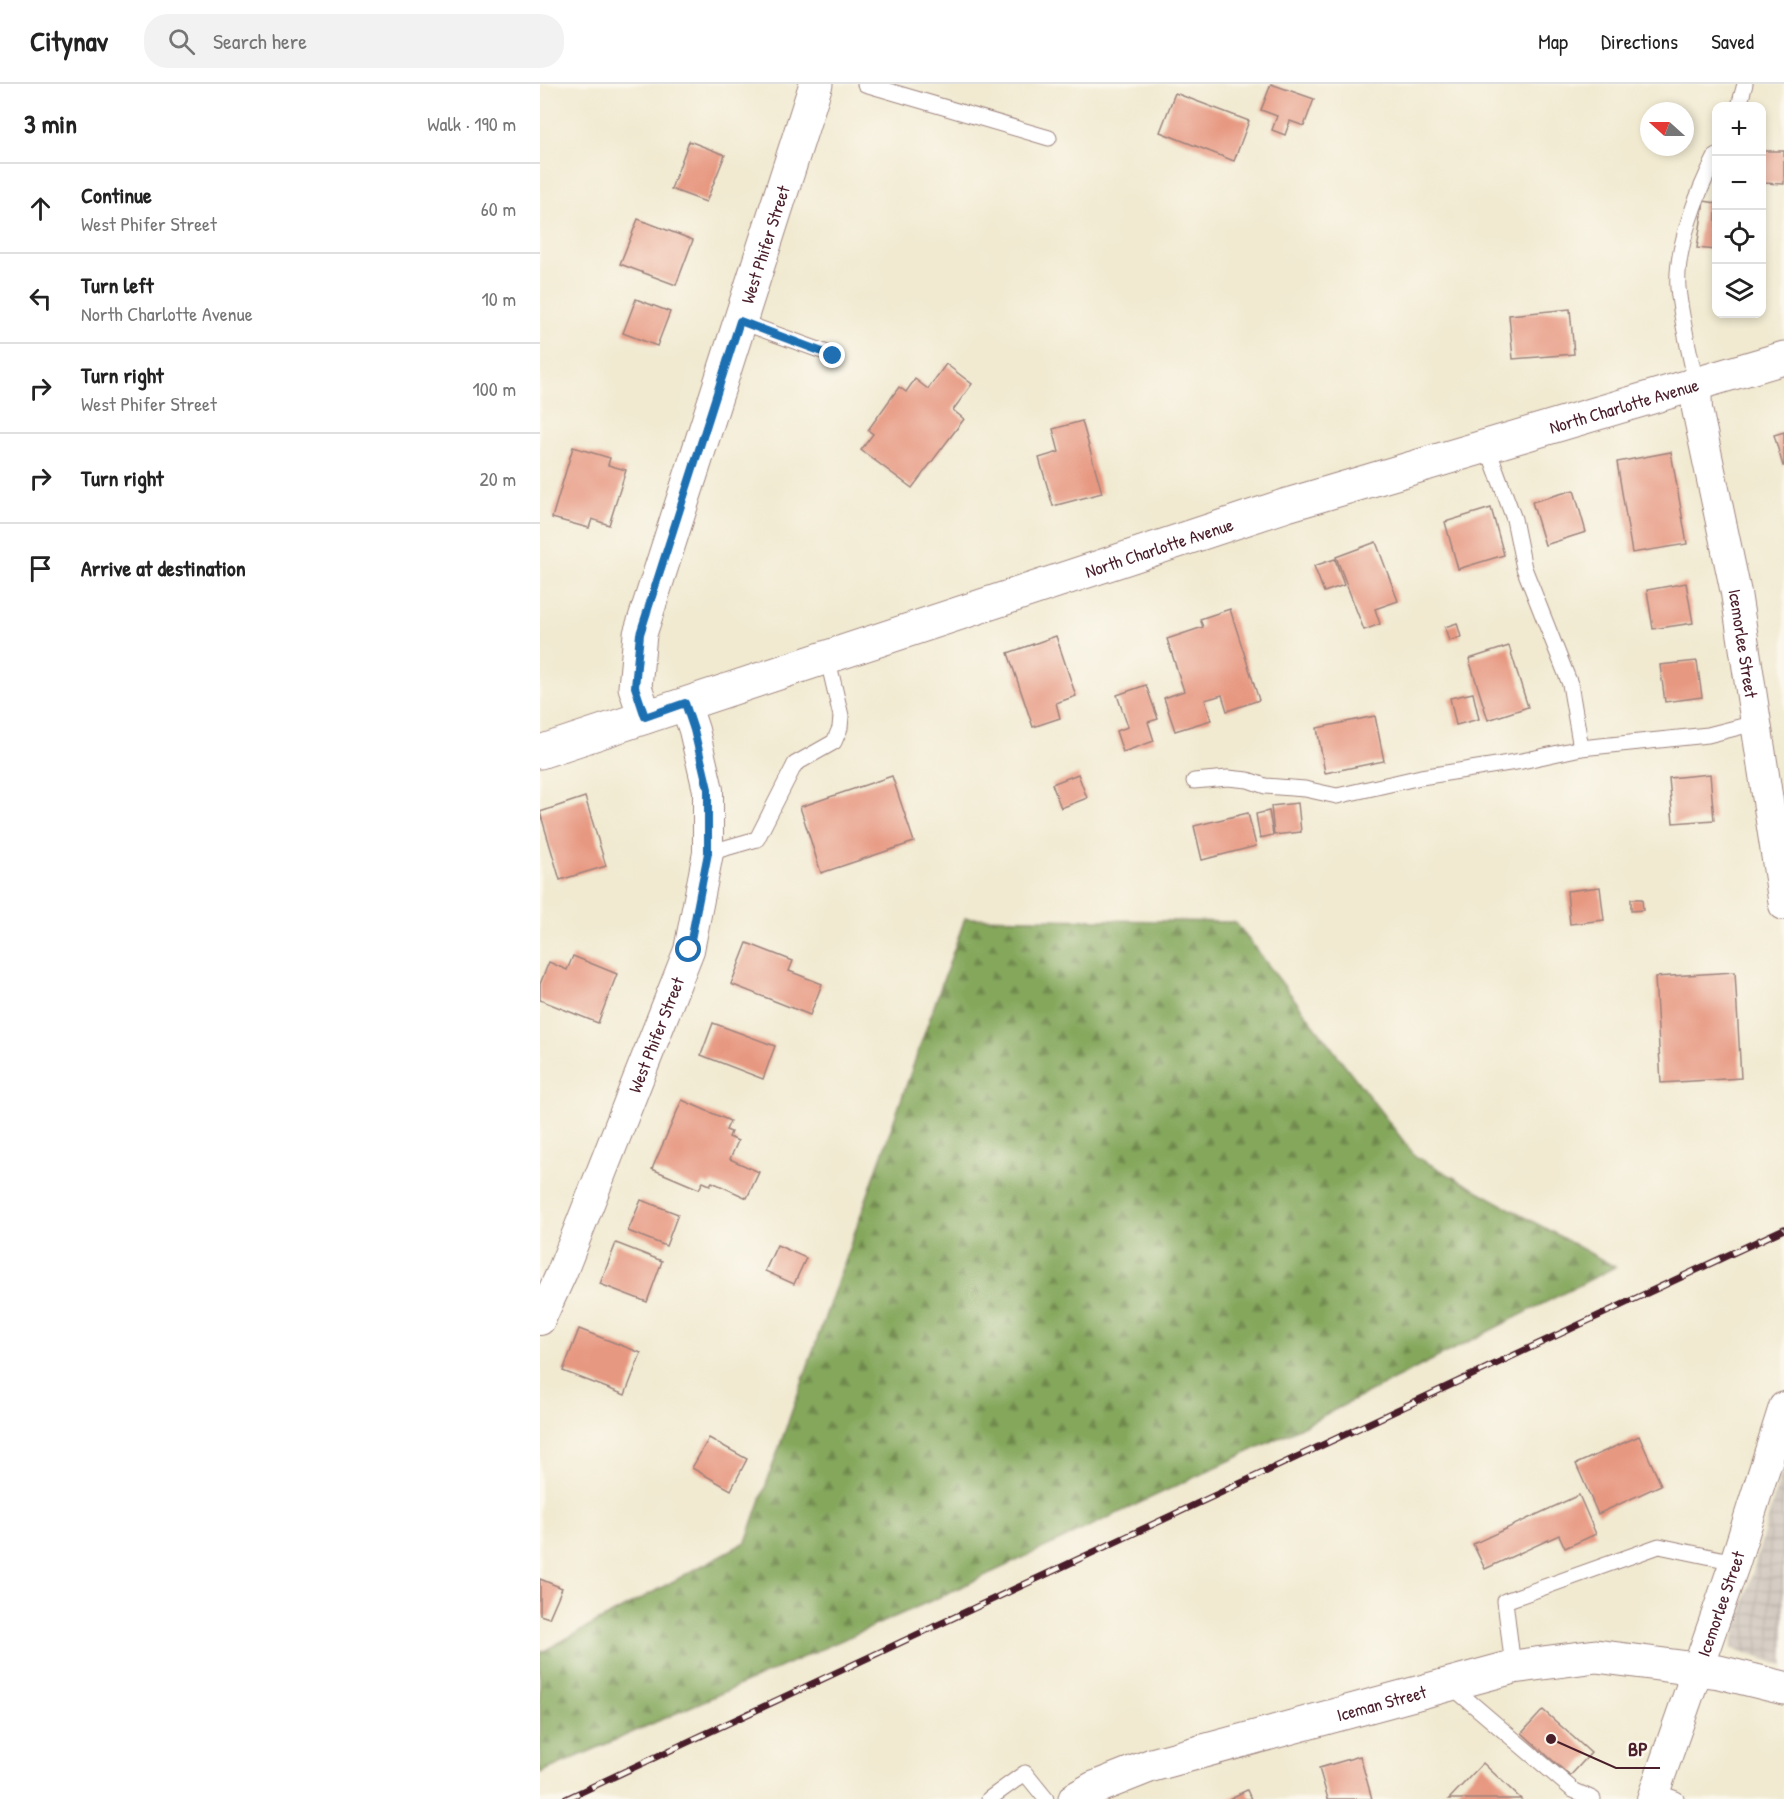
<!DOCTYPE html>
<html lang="en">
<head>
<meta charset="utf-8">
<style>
  :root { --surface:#fff; --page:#f2f2f2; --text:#222; --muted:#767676; --line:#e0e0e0 }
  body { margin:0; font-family:"Patrick Hand",sans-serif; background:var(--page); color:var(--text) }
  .controls { position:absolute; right:18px; top:18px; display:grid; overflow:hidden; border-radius:12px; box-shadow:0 3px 9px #0003 }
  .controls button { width:54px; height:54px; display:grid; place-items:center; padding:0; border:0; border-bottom:2px solid var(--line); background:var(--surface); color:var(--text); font:30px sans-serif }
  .compass { position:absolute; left:1100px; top:18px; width:54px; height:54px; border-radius:50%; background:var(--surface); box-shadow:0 3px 9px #0003; rotate:291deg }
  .stop { position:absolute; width:18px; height:18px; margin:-14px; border:4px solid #1f6fb2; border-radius:50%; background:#fff }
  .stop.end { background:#1f6fb2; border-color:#fff; box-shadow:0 2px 6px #0008 }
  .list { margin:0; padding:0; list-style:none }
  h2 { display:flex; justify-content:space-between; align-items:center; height:78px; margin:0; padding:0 24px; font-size:26px }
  h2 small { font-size:20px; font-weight:400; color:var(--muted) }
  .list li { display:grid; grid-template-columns:39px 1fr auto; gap:18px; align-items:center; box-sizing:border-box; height:90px; padding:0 24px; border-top:2px solid var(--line) }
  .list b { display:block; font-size:22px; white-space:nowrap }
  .list p { margin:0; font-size:20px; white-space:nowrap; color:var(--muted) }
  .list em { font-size:20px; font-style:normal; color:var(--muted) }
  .icon { flex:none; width:33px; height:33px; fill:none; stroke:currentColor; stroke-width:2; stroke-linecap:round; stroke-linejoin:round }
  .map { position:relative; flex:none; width:1244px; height:1715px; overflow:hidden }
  header { display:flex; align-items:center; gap:36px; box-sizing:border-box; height:84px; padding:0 30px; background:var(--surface); border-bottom:2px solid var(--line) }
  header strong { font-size:28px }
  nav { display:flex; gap:33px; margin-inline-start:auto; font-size:21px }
  .search { width:420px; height:54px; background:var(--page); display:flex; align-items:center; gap:15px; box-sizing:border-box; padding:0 21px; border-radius:24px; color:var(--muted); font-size:22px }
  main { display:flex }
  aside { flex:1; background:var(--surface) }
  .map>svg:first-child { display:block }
</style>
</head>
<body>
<header>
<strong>Citynav</strong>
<div class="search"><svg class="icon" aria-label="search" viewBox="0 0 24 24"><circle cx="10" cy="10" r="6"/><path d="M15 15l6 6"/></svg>Search here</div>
<nav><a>Map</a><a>Directions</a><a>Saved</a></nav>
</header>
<main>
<aside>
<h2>3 min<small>Walk · 190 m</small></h2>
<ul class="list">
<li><svg class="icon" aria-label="ahead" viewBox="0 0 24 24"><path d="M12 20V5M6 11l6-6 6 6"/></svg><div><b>Continue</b><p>West Phifer Street</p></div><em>60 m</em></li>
<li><svg class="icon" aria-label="left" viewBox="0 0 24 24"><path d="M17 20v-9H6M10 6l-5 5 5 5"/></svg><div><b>Turn left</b><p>North Charlotte Avenue</p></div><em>10 m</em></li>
<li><svg class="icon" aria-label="right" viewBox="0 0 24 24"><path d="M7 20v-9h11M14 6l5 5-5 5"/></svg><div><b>Turn right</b><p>West Phifer Street</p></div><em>100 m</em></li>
<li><svg class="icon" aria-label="right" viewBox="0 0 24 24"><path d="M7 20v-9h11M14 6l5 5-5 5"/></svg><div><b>Turn right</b></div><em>20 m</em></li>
<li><svg class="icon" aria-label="arrive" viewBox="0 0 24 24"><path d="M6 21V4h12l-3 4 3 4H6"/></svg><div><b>Arrive at destination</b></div></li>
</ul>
</aside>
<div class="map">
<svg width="1244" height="1715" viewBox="0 0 1244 1715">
  <defs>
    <pattern id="industrial-grid" width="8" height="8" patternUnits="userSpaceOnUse" patternTransform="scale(1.5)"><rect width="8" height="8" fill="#ccc2b9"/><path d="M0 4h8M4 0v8" fill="none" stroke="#b1a69f"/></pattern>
    <pattern id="forest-firs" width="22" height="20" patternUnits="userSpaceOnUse" patternTransform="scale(1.5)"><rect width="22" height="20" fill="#84a75c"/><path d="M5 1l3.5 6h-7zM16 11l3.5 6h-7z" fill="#6e874c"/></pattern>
  </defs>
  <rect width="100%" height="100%" fill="#fbf7ec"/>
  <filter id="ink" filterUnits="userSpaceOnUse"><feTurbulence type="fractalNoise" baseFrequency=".0167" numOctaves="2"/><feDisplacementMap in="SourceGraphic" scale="12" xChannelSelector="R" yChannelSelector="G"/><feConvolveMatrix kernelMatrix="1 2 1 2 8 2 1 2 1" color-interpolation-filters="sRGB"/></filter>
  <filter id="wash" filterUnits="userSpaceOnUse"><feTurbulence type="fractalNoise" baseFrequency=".008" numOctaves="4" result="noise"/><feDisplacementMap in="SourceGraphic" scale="24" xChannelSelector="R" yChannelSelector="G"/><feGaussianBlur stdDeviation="1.35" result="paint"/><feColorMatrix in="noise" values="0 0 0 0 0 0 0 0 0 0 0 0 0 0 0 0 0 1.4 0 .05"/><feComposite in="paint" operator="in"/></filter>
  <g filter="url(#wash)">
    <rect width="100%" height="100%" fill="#f1ead1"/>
    <!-- industrial -->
    <polygon fill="url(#industrial-grid)" points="1244,1379 1244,1582 1191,1564"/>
    <!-- forest -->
    <polygon fill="url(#forest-firs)" stroke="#676344" stroke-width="1.5" points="425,834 695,838 875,1072 1075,1183 753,1347 395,1515 0,1689 0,1569 206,1458"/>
    <g id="blocks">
      <!-- building -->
      <g fill="#e79881">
        <polygon points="731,0 774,15 764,42 750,37 745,51 732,46 737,32 721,26"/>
        <polygon points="635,9 709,37 694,77 620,48"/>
        <polygon points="149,57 185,71 166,118 131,105"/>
        <polygon points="1222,67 1244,67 1244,100 1222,99"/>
        <polygon points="1164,117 1176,119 1176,166 1157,164"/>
        <polygon points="98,135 153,156 136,201 80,180"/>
        <polygon points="96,215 130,228 117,262 83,249"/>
        <polygon points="1030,225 1034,270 973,275 969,231"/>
        <polygon points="406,280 432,300 413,326 424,335 372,404 321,366 333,350 328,346 359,303 366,308 375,295 388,305"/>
        <polygon points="542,337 562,409 513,422 499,374 519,368 513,345"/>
        <polygon points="1244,348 1244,382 1243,382 1234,351"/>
        <polygon points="33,363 70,374 68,381 86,386 69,441 52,435 49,444 12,434"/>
        <polygon points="1131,368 1147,460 1092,469 1077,378"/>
        <polygon points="1034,406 1046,448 1005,461 992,418"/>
        <polygon points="951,424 964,471 918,485 905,438"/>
        <polygon points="836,458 858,517 835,525 840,540 824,546 796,473"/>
        <polygon points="795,475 804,501 784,508 774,482"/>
        <polygon points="1146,499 1153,539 1113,545 1107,506"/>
        <polygon points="690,525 719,616 687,627 682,611 665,616 671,636 635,647 624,614 644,607 627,555 663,543 660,535"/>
        <polygon points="917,539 921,553 909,557 905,543"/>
        <polygon points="516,552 536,612 516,619 520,634 493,643 468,569"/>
        <polygon points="969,562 988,623 948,636 929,575"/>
        <polygon points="1157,577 1162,613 1125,618 1120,581"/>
        <polygon points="606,601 618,635 608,638 614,657 583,668 576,647 588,643 577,611"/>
        <polygon points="933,609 939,635 916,641 910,614"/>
        <polygon points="835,632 844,677 785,689 777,644"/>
        <polygon points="538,690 547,714 521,724 512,700"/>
        <polygon points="1170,690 1174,736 1133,739 1129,694"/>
        <polygon points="352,692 374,758 281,789 260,723"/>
        <polygon points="45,713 66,782 20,796 0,728"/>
        <polygon points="758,719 761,748 734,751 731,722"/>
        <polygon points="729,727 733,751 720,754 716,730"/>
        <polygon points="708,729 716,762 662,776 654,742"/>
        <polygon points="1060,803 1064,836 1030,840 1027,807"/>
        <polygon points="1091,815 1102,815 1103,826 1091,827"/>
        <polygon points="207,859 253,877 249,887 282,900 270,931 191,900"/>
        <polygon points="33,872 77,890 58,939 0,916 0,900 9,878 27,886"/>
        <polygon points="1195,888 1201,994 1121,999 1115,893"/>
        <polygon points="173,939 235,962 223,995 161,971"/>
        <polygon points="142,1016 190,1037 186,1046 191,1048 189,1053 198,1057 190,1075 219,1088 207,1114 172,1098 170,1101 163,1098 159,1105 112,1085"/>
        <polygon points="101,1116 138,1130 126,1162 88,1147"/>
        <polygon points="76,1159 122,1177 107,1218 60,1200"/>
        <polygon points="237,1161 266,1174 254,1200 225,1187"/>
        <polygon points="39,1245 101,1269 85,1311 23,1287"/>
        <polygon points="1099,1352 1121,1401 1058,1430 1036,1380"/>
        <polygon points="169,1354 207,1375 191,1406 152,1384"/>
        <polygon points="1039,1411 1056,1450 1025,1464 1019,1451 945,1485 933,1460"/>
        <polygon points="0,1495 22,1504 9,1534 0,1531"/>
        <polygon points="1003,1626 1051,1669 1030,1692 982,1649"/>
        <polygon points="820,1672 832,1715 788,1715 779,1684"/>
        <polygon points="943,1679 981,1715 909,1715"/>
        <polygon points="707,1706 711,1715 689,1715"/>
      </g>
    </g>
  </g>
  <g filter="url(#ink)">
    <use href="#blocks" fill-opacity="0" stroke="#9e847e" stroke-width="1.5"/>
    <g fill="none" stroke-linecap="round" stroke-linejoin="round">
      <!-- service casing -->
      <g stroke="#9e847e" stroke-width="17">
        <g id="service">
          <polyline points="325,0 509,54"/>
          <polyline points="1199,22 1205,0"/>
          <polyline points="199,237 293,271"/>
          <path d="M1156,300c-6,-31 -15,-65 -18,-96 -3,-40 20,-97 38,-132"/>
          <polyline points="947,362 974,435 984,484 1030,600 1041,664"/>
          <polyline points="654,697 688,694 708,696 725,702 765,705 797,712 881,693 982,677 1041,664 1168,651 1215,639"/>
          <polyline points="168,769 217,755 255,680 294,658 300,644 301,632 287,572"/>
          <polyline points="973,1583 965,1517 1119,1462 1195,1478"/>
          <polyline points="910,1601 1033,1706 1053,1715"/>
          <polyline points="1114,1707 1136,1715"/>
          <polyline points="449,1715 485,1689 506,1715"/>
        </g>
      </g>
      <!-- minor casing -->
      <g stroke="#9e847e" stroke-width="32">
        <g id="minor">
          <path id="s1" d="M1156,300l1,25 39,184 48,312"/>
          <path id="s2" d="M0,1236l22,-48 127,-322 19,-97v-63l-14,-60 -9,-27"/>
          <path id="s3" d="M1112,1715l83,-237 49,-155"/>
        </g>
      </g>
      <!-- tertiary casing -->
      <g stroke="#9e847e" stroke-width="35">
        <g id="tertiary">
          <path id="s4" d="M105,633l-10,-30 5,-53 176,-550"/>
        </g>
      </g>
      <!-- secondary casing -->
      <g stroke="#9e847e" stroke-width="35">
        <g id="secondary">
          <path id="s5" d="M0,668l747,-247 497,-147"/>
          <path id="s6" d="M535,1715l19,-11 58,-23 361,-98 83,-11 123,16 65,16"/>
        </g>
      </g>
      <!-- service -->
      <use href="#service" stroke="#fff" stroke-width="15"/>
      <!-- minor -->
      <use href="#minor" stroke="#fff" stroke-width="30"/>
      <!-- tertiary -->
      <use href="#tertiary" stroke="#fff" stroke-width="33"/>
      <!-- secondary -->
      <use href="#secondary" stroke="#fff" stroke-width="33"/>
      <!-- rail casing -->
      <g stroke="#4a1f2b" stroke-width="7">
        <polyline id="rail" points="26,1715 1244,1145"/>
      </g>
      <!-- rail -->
      <use href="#rail" stroke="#fbf7ec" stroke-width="4.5" stroke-dasharray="14" stroke-linecap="butt"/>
    </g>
  </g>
  <g fill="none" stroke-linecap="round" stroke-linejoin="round" filter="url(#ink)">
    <!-- route -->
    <polyline stroke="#1f6fb2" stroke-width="8" points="149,866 168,769 168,705 154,646 145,619 105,633 95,603 100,550 200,237 293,272"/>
  </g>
  <g text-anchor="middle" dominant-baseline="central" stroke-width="5" stroke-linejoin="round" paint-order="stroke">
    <!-- street labels -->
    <g font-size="18" fill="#4a1f2b" stroke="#fbf7ec">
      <text stroke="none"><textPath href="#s4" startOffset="494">West Phifer Street</textPath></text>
      <text stroke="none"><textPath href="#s5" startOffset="1138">North Charlotte Avenue</textPath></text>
      <text stroke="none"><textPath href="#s5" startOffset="652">North Charlotte Avenue</textPath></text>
      <text stroke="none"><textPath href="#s1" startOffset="264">Icemorlee Street</textPath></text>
      <text stroke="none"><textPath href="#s2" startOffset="308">West Phifer Street</textPath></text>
      <text stroke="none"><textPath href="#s3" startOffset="207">Icemorlee Street</textPath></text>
      <text stroke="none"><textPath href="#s6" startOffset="322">Iceman Street</textPath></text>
    </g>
  </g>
  <!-- callouts -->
  <path fill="none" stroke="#4a1f2b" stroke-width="2" d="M1011 1655L1076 1684H1120"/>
  <circle fill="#4a1f2b" stroke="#fbf7ec" stroke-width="2" cx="1011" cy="1655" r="6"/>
  <g font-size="20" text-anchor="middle" font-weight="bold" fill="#4a1f2b" stroke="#fbf7ec" stroke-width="5" stroke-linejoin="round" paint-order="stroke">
    <text x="1098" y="1672">BP</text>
  </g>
</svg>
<div class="controls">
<button>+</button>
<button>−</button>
<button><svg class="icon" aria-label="locate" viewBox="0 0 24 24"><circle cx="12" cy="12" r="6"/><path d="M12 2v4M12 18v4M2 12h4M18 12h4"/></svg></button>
<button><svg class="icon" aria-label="layers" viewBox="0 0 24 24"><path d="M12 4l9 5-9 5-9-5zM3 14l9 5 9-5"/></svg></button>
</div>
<svg class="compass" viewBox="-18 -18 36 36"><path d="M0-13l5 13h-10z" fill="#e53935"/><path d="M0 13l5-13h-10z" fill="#767676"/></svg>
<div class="stop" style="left:149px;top:866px"></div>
<div class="stop end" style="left:293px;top:272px"></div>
</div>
</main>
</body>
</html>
